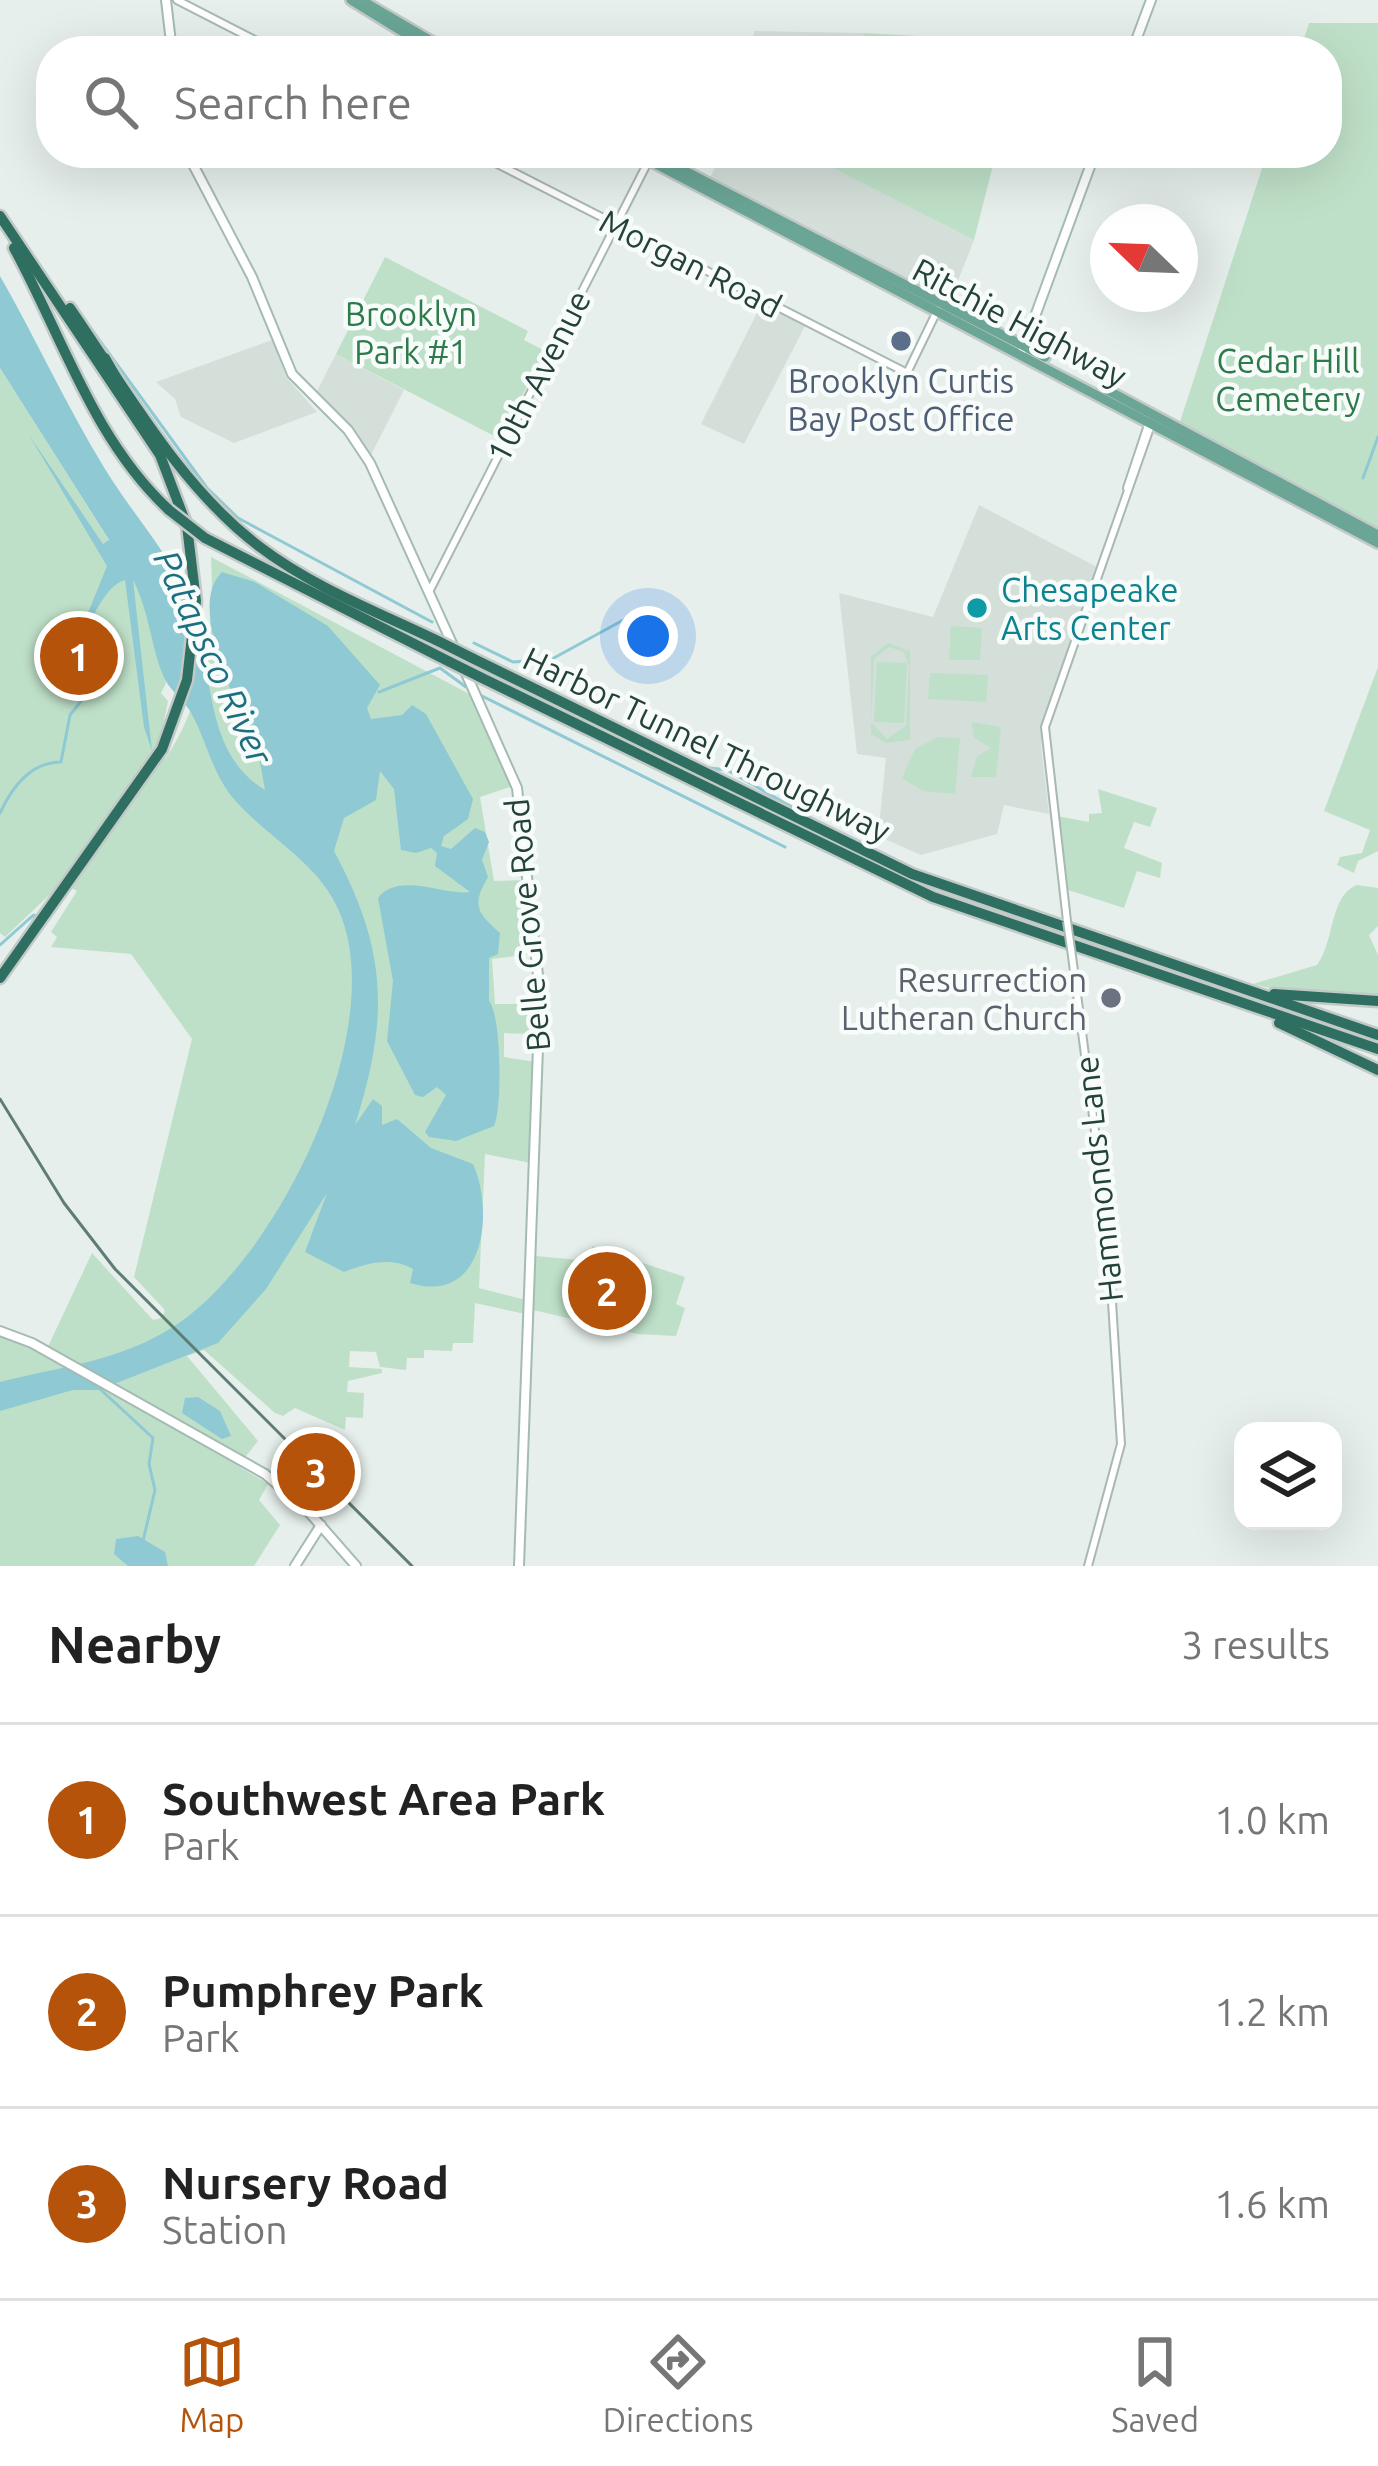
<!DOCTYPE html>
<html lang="en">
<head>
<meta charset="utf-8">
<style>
  :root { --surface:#fff; --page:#f2f2f2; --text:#222; --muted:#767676; --line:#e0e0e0; --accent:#b45309 }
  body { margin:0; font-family:Ubuntu,sans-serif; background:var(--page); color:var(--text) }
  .controls { position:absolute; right:36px; bottom:36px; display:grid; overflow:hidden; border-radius:24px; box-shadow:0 12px 48px #0002 }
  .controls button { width:108px; height:108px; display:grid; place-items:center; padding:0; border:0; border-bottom:3px solid var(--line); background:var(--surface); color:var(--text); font:60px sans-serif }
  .compass { position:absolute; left:1090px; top:204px; width:108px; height:108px; border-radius:50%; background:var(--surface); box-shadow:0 12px 48px #0002; rotate:293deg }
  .you { position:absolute; left:648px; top:636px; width:42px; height:42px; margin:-30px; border:9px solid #fff; border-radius:50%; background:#1a73e8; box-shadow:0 0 0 18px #1a73e833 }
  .badge { display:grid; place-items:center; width:78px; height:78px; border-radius:50%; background:var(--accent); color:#fff; font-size:39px; font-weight:700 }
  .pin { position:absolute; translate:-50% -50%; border:6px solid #fff; box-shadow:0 3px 12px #0006 }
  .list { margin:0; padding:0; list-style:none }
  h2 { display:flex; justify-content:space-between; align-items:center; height:156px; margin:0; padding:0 48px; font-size:51px }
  h2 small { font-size:39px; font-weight:400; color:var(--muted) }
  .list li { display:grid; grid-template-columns:78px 1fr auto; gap:36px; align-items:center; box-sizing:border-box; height:192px; padding:0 48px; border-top:3px solid var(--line) }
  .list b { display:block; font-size:45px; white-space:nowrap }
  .list p { margin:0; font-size:39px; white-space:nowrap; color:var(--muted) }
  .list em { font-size:39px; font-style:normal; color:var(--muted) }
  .icon { flex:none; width:66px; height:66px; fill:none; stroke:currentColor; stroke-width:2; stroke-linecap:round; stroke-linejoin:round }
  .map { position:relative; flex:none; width:1378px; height:1566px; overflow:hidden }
  .search { position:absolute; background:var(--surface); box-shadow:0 12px 48px #0002; left:36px; right:36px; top:36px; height:132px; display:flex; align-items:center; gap:30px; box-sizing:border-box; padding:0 42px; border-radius:48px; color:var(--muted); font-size:45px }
  .sheet { height:732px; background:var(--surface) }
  nav { display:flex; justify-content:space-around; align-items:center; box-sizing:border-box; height:168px; border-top:3px solid var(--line); background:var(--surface); font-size:33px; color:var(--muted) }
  nav a { display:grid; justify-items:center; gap:6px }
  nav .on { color:var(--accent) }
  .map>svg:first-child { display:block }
</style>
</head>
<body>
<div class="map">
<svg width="1378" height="1566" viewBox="0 0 1378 1566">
  <rect width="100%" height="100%" fill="#e6efeb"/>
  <!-- built -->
  <g fill="#d4dfda">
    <polygon points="754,31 863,33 866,51 751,51"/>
    <polygon points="723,153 803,153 974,240 950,301 709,179"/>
    <polygon points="762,303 805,326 744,444 701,424"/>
    <polygon points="272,340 286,377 317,412 234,443 181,417 175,399 156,382"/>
    <polygon points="336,354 404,390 370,457 350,427 314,397"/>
    <polygon points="979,505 1099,568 1044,718 1041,746 1049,814 1004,805 997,834 921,855 878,836 886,758 857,754 839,593 933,617"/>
  </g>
  <!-- green -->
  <g fill="#bfe0c8" fill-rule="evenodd">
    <polygon points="1309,23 1378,23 1378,532 1179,425 1267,153 1327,153 1327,51 1300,51"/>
    <polygon points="863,33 937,37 958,51 866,51"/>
    <polygon points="803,153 996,153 974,240"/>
    <polygon points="385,257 528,331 524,340 545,351 500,439 336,354"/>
    <path d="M0,368l132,209 21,48 13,58 -5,10 7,8 -10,50 7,8c40,-58 50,-133 46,-202l262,139 40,90 -33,11 14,84 31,-1 7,74 -40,5 3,45h41v30l-32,-1v24l32,5 -5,101 -46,-9 -6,134 47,12 -1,14 -50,-11 -2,40h-20l-1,8 -28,-1v8h-17l-1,12 -26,-3 -4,-15 -26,-1 -1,16 33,2v4l-34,8 -1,11 17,1 -1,25 -17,-1 -1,13 -50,-22 -12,8 -8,-3 -71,-63 -17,6 71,85 -20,25 30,18 -9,16 21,25 -26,41h-254v-231l45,18 47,-100 61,67 9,-2 3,-8 -31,-33 58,-238 -61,-85 -80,-7 6,-10 -6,-5 26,-41 -15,-8 -57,54 -5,-4z"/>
    <polygon points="951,626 982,628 980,660 949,660"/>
    <path d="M910,642v98l-24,3 -15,-9v-77l17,-14 21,8zM889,647l15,5 5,14 -3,60 -19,13 -16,-17 3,-63z"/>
    <polygon points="877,662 907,663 904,723 874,722"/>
    <polygon points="1378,667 1378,851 1358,861 1354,873 1337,865 1340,857 1362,853 1370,830 1324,811"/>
    <polygon points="930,673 988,675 986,702 928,699"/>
    <polygon points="972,722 1001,727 996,777 971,777 977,756 991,748 974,738"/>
    <polygon points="938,737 960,738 955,794 923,791 902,778 915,749"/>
    <polygon points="1098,789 1157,808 1150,827 1134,822 1124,848 1162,863 1160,878 1137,871 1124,908 1065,889 1057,816 1089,822 1089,814 1102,813"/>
    <path d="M1357,885l21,3v38l-9,9 9,20v41l-87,-3 -38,-9 64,-19c18,-24 12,-69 40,-80z"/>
    <polygon points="592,1246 685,1277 676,1304 685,1308 676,1336 638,1334 533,1310 536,1256 590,1261"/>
  </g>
  <!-- water -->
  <g fill="#8ec9d4">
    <path d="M0,276c36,63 67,131 105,193 29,48 68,87 87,140 23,61 10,143 73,181l-9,-50 -10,-9c-13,-41 -58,-126 -24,-159l33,10 73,44 52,59 -13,23 4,11 31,-4 10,-10 14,9 47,85 -5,20 -24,17 -3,10 10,3 24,-21 10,4 4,10 -7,18 6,17c-16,28 -12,35 12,56l-2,21 -9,4v43c13,15 13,111 5,125l-38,15 -27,-4 -4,-5 21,-37 -9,-8 -14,10 -8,-2 -28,-54 6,-60 -15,-83c21,-27 66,-2 92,-6l-35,-26 2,-13 -6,-5 -15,5 -15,-3 -7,-61 -14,-18 -4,29 -32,18 -10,33c54,100 55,167 21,274l18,-26 9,7v19l15,-6 34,29 42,16c22,49 11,142 -63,119l3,-14c-24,-13 -47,-5 -69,3l-39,-20 22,-59 -61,96 -48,54 -119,47h-26l-73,21v-29c59,-15 120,-21 173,-55 103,-65 218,-297 166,-416 -22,-52 -78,-76 -110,-118 -18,-25 -24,-56 -39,-82 -8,-13 -22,-22 -27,-36 -13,-32 -13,-61 -30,-95l19,171 -8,-24 -19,-147c-22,5 -43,56 -46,79 -2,14 8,24 7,38 -4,-14 -18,-24 -15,-42l36,-89 -78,-131 74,109 6,-4 -109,-172z"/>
    <polygon points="198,1397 220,1411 231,1436 222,1439 182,1413 185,1398"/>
    <polygon points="138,1536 165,1552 168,1566 128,1566 114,1554 116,1539"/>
  </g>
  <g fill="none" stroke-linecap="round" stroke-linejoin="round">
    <!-- stream -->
    <g stroke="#8ec9d4" stroke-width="3">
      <polyline points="86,322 207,488 238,518 432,622"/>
      <polyline points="1363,478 1378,437"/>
      <polyline points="474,643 513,662 552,659 627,618"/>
      <polyline points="379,692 440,668 466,687"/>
      <polyline points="482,696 785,847"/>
      <polyline points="710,768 727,770 820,823"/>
      <path d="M0,813c12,-26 31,-51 61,-51l9,-47 16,-20"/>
      <polyline points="92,858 145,782"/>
      <polyline points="0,945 29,919 34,915 37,920"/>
      <polyline points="99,1388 153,1438 149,1464 155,1490 143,1541"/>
    </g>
    <!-- tertiary casing -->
    <g stroke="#a8b8b2" stroke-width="10">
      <g id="tertiary">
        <polyline points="177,0 276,51"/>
        <polyline points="476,153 907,373 938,309"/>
        <polyline points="1127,488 1149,422"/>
        <polyline points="430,590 649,160"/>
        <polyline points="1067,921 1045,727 1151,425"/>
        <polyline points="1072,956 1107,1223 1121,1444 1088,1566"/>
      </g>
    </g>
    <!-- secondary casing -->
    <g stroke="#a4bbb3" stroke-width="12">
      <g id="secondary">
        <polyline points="166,0 172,51"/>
        <polyline points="1132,51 1151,0"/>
        <polyline points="187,153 252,277 292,374 348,430 370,463 455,650"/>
        <polyline points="1023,349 1095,153"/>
        <polyline points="464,669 517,788 540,993 519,1566"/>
        <polyline points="0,1331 32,1343 265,1474 308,1511 356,1566"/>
        <polyline points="295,1566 321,1525"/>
      </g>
    </g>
    <!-- primary casing -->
    <g stroke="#c2cac8" stroke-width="14">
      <g id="primary">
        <polyline points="351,0 434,51"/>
        <polyline points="361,0 448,51"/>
        <polyline points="635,153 1378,543"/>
        <polyline points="650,153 1045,357"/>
        <polyline points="1107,390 1378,535"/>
      </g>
    </g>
    <!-- motorway casing -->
    <g stroke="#c2cac8" stroke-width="15">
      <g id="motorway">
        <polyline points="0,216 160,455 187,526 196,601 187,680 162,749 0,978"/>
        <path d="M14,248c49,90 79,191 155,262"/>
        <path d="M70,308c56,81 110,179 190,239 54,41 120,66 180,95"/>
        <polyline points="105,358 117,379"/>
        <polyline points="205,538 450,662"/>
        <polyline points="472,658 912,874 1378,1035"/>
        <polyline points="480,677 933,897 1378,1049"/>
        <polyline points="1274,994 1378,1001"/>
        <polyline points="1279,1023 1378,1070"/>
      </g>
    </g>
    <!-- tertiary -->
    <use href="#tertiary" stroke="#fff" stroke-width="6"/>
    <!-- secondary -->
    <use href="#secondary" stroke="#fff" stroke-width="8"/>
    <!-- primary -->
    <use href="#primary" stroke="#6aa596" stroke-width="9"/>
    <!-- motorway -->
    <use href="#motorway" stroke="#2f6f62" stroke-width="10"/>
    <!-- tram -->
    <polyline stroke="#5f7d75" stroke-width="3" points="0,1099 64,1203 115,1269 412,1566"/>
    <!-- tertiary-bridge casing -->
    <g stroke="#a8b8b2" stroke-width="10" stroke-linecap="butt">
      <polyline id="tertiary-bridge" points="1067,921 1072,956"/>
    </g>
    <!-- motorway-bridge casing -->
    <g stroke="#c2cac8" stroke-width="15" stroke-linecap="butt">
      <g id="motorway-bridge">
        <polyline points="169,510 205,538"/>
        <polyline points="440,642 472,658"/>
        <polyline points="450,662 480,677"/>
      </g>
    </g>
    <!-- tertiary-bridge -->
    <use href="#tertiary-bridge" stroke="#fff" stroke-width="6"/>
    <!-- motorway-bridge -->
    <use href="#motorway-bridge" stroke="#2f6f62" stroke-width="10"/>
  </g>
  <!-- markers -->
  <circle fill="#5c6f8a" stroke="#f7fbf9" stroke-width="4.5" cx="901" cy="341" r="12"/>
  <circle fill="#0f9aa8" stroke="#f7fbf9" stroke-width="4.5" cx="977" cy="608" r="12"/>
  <circle fill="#6b7280" stroke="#f7fbf9" stroke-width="4.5" cx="1111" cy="998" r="12"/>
  <g text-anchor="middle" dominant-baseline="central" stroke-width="9" stroke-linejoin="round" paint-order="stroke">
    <!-- street labels -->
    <g font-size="33" fill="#24423a" stroke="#f7fbf9">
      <text transform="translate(691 263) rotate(27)">Morgan Road</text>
      <text transform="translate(1020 322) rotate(28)">Ritchie Highway</text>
      <text transform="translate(538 376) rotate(-63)">10th Avenue</text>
      <text transform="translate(707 744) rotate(26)">Harbor Tunnel Throughway</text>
      <text transform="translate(527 925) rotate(-95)">Belle Grove Road</text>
      <text transform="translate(1098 1179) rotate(-96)">Hammonds Lane</text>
    </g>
    <!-- park labels -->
    <g font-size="33" fill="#2d7a4b" stroke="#f7fbf9">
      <text x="411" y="313">Brooklyn<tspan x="411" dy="38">Park #1</tspan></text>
      <text x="1288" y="360">Cedar Hill<tspan x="1288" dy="38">Cemetery</tspan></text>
    </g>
    <!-- service labels -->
    <g font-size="33" fill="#4e5e75" stroke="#f7fbf9">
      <text x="901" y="380">Brooklyn Curtis<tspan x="901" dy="38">Bay Post Office</tspan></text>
    </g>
    <!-- culture labels -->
    <g font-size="33" fill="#0d838f" stroke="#f7fbf9" text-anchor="start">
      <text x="1001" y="589">Chesapeake<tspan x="1001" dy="38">Arts Center</tspan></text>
    </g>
    <!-- worship labels -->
    <g font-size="33" fill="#5b616d" stroke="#f7fbf9" text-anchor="end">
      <text x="1087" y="979">Resurrection<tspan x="1087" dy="38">Lutheran Church</tspan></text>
    </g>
    <!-- water labels -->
    <g font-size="36" font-style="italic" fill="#1c6f80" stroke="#f7fbf9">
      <text transform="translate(214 657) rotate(65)">Patapsco River</text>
    </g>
  </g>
</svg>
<div class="controls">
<button><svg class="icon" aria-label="layers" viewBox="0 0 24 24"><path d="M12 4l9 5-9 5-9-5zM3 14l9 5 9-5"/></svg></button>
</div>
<svg class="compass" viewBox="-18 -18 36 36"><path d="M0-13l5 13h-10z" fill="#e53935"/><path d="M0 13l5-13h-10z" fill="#767676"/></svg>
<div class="you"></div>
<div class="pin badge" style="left:79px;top:656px">1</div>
<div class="pin badge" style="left:607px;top:1291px">2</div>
<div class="pin badge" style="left:316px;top:1472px">3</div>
<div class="search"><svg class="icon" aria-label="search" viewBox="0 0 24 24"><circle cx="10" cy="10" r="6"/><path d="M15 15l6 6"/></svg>Search here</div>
</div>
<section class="sheet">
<h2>Nearby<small>3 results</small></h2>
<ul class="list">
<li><span class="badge">1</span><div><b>Southwest Area Park</b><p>Park</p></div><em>1.0 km</em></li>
<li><span class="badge">2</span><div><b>Pumphrey Park</b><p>Park</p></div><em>1.2 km</em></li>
<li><span class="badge">3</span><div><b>Nursery Road</b><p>Station</p></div><em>1.6 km</em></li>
</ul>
</section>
<nav>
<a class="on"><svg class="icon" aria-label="map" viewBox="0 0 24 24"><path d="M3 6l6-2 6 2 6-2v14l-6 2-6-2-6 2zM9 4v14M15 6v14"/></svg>Map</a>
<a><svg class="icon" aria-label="directions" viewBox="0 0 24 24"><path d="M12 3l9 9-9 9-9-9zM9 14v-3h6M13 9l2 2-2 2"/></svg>Directions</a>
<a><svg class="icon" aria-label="saved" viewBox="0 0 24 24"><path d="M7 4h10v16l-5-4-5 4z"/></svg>Saved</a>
</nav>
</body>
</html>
